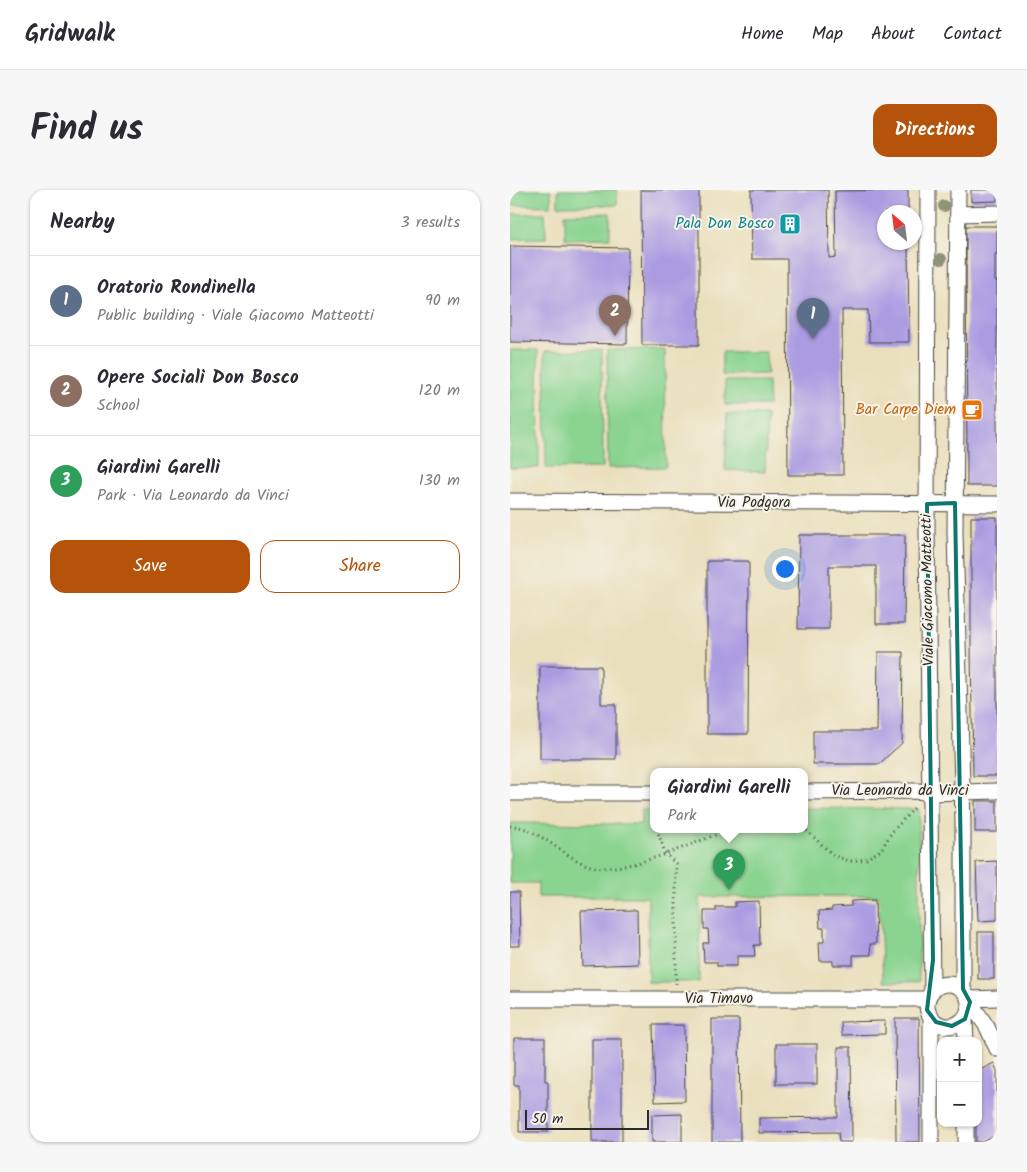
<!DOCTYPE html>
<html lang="en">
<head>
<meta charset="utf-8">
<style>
  :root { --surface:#fff; --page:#f7f7f7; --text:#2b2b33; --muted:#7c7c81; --line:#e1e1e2; --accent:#b45309 }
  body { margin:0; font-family:Kalam,sans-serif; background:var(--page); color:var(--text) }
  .controls { position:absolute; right:15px; bottom:15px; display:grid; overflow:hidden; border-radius:10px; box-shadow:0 1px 4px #0004 }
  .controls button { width:45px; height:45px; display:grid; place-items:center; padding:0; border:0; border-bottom:1px solid var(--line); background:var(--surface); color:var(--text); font:25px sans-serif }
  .compass { position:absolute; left:367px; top:15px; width:45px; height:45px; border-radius:50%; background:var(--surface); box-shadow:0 1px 4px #0004; rotate:332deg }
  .scale { position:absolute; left:15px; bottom:12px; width:124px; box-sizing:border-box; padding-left:5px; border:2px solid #2b2b2b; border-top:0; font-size:14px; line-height:18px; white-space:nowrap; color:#2b2b2b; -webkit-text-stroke:4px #f7f3e8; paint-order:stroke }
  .you { position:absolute; left:274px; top:378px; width:18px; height:18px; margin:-12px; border:4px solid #fff; border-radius:50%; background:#1a73e8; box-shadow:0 0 0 8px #1a73e833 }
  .badge { display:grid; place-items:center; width:32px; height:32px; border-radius:50%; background:var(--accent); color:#fff; font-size:16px; font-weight:700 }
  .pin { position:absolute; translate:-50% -41px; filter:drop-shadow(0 1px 2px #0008) }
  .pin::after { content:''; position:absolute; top:26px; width:18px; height:15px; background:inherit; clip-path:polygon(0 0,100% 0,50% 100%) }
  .popup { position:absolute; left:140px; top:578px; width:158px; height:65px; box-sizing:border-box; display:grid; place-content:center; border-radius:10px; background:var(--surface); filter:drop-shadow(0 1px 4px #0005); font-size:16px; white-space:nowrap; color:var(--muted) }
  .popup b { font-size:19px; color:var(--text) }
  .popup::after { content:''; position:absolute; left:50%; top:100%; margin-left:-10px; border:10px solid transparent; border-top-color:var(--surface) }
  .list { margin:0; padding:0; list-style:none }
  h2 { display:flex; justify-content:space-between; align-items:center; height:65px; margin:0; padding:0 20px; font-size:21px }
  h2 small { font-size:16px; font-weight:400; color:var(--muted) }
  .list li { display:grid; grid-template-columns:32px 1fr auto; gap:15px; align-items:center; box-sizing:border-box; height:90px; padding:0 20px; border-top:1px solid var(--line) }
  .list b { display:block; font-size:19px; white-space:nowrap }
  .list p { margin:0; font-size:16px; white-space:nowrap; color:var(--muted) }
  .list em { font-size:16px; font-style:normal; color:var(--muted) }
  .actions { display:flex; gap:10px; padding:15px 20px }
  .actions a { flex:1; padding:11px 0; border:1px solid var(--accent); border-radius:15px; text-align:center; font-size:18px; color:var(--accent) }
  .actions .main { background:var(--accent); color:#fff }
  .map { position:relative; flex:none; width:487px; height:952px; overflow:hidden; border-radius:15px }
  header { display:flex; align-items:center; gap:30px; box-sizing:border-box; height:70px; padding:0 25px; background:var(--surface); border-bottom:1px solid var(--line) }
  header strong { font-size:24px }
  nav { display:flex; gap:28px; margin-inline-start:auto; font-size:18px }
  .intro { display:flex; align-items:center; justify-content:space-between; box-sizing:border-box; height:120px; padding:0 30px }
  h1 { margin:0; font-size:35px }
  .button { padding:12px 22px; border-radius:15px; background:var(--accent); color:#fff; font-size:18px; font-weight:700 }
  main { display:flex; gap:30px; padding:0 30px }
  aside { flex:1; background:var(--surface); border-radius:15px; box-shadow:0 1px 4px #0004 }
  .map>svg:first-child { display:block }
</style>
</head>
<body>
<header>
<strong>Gridwalk</strong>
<nav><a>Home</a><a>Map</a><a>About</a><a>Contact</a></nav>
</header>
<div class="intro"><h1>Find us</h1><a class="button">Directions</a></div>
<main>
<aside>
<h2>Nearby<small>3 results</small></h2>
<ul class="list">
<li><span class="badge" style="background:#5c6f8a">1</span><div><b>Oratorio Rondinella</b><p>Public building · Viale Giacomo Matteotti</p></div><em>90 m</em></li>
<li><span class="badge" style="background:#8d6e63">2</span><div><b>Opere Sociali Don Bosco</b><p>School</p></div><em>120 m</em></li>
<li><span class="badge" style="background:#2e9e5b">3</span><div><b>Giardini Garelli</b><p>Park · Via Leonardo da Vinci</p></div><em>130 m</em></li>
</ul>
<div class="actions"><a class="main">Save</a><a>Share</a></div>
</aside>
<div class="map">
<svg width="487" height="952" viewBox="0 0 487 952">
  <rect width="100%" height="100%" fill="#f7f3e8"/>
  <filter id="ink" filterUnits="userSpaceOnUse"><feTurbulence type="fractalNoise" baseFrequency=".02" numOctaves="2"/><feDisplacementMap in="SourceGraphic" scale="10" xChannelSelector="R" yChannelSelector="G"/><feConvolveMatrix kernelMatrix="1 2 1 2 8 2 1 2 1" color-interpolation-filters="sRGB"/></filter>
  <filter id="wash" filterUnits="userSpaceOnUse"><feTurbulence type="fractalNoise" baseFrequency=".0096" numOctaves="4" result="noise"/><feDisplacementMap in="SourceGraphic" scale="20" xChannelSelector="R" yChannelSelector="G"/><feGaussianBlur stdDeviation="1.12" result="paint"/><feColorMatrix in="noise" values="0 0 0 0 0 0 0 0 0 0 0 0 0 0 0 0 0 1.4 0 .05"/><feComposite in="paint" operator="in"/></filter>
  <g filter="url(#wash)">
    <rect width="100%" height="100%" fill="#eadfbc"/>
    <!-- green -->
    <g fill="#8ad490" stroke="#5a805e">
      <polygon points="0,0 41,0 41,16 0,15"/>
      <polygon points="48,0 107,0 107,15 48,16"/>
      <polygon points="35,23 36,48 0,49 0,24"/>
      <polygon points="100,23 100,48 55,49 55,24"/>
      <polygon points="155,159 156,277 98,278 97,160"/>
      <polygon points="0,160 28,160 29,278 0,278"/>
      <polygon points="92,160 93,278 36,278 35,161"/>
      <polygon points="212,162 256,162 257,184 212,185"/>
      <polygon points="215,191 258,191 259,215 215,215"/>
      <polygon points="217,224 257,225 255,282 215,280"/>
      <polygon points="294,618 409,619 409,792 373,792 369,706 190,707 189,792 138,792 138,707 28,707 28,693 0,693 0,633 131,634 131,620 144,620 144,639 294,639"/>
    </g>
    <g id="blocks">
      <!-- building -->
      <g fill="#ab9ce2">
        <polygon points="131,0 189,0 189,155 132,155"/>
        <polygon points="241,0 318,0 319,68 326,67 325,1 398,0 398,22 374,22 374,52 398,52 399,152 359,152 358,120 332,120 333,285 278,285 277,69 242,69"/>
        <polygon points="461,0 487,0 487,11 461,12"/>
        <polygon points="456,36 487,36 487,64 485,64 485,91 487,91 487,296 457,296"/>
        <polygon points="0,56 118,58 117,154 0,152"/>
        <polygon points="461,327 487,327 487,586 463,586 461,461"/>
        <polygon points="289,345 395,345 394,434 366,434 366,376 319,376 319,439 288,439"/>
        <polygon points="197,371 239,371 238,544 197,544"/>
        <polygon points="368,462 393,462 392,553 369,574 303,574 303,541 367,541"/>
        <polygon points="30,476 91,476 91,514 106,514 106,569 30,569"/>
        <rect x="465" y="611" width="22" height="31"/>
        <polygon points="487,671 487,730 468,731 466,672"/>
        <polygon points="0,702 9,702 10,756 0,756"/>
        <polygon points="365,710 366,754 360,754 361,765 343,765 343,775 323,775 323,771 310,771 309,752 314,752 314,738 310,738 309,721 322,720 322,717 341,716 341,711"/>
        <polygon points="249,711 250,755 244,755 245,766 227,766 227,776 207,776 207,772 194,772 193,753 199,753 198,739 194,739 194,721 206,721 206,717 225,717 225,712"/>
        <polygon points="127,720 128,774 73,776 71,721"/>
        <rect x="468" y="742" width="16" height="47"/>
        <polygon points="385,828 409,828 410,952 386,952"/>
        <polygon points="202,829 229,829 230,952 202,952"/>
        <polygon points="375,831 375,844 332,845 331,832"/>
        <polygon points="143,835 174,835 175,911 145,912"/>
        <polygon points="4,848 35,848 35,891 38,891 38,942 9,942 9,895 4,895"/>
        <rect x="82" y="849" width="30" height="103"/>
        <rect x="266" y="854" width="41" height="40"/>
        <polygon points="328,857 341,857 342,952 329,952 328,942 249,943 249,928 328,927"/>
        <polygon points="484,873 487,881 487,952 483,947 473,952 466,952 466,933 468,933 468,881"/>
        <polygon points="172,924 172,952 142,952 142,925"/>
      </g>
    </g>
  </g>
  <g filter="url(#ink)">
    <use href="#blocks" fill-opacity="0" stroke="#484641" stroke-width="1"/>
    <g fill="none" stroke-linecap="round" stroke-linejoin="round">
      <!-- street casing -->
      <g stroke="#484641" stroke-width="17">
        <g id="street">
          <polyline points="418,0 417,342 422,800"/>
          <polyline points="448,0 445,342 453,631 453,799"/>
          <polyline points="448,24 487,23"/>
          <polyline points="0,311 487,314"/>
          <polyline points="294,602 408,601 420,603 487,601"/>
          <polyline points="0,603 144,603"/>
          <circle cx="438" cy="815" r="21"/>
          <polyline points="1,809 417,809"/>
          <polyline points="459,809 487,808"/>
          <polyline points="460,812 477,837 487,859"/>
          <polyline points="455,829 456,851"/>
          <polyline points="421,952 421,827"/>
          <polyline points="456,952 456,933"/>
        </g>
      </g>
      <!-- path -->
      <g stroke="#484641" stroke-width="3" stroke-dasharray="1 4" stroke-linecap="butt">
        <polyline points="142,617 144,627"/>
        <path d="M0,636c24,-1 53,30 77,39 38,13 108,-25 146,-36"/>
        <polyline points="147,639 155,663 166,674 166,794"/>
        <polyline points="292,639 296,640 324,666 341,671 356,669 371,660 382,642 405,617"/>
      </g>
      <!-- street -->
      <use href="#street" stroke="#fff" stroke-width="15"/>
    </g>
    <!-- trees -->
    <g fill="#8e937a">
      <circle cx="434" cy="16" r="6"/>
      <circle cx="431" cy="69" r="6"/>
    </g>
  </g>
  <!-- marked area -->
  <path fill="none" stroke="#0f766e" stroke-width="4" stroke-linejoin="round" d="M445,313l8,486 7,13 -5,17 -13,7 -16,-4 -9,-12 6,-50 -6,-456z"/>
  <!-- icons -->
  <defs>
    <g id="building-square" transform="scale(1.125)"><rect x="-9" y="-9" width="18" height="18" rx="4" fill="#0f9aa8" stroke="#f7f3e8"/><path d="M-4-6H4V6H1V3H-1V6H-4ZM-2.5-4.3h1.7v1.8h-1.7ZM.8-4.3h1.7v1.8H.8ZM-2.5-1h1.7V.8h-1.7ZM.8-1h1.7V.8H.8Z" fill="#fff"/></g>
    <g id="cafe-square" transform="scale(1.125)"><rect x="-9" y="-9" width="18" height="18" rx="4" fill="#e8710a" stroke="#f7f3e8"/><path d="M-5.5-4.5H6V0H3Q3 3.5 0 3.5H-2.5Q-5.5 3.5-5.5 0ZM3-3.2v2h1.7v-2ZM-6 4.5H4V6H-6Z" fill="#fff"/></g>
  </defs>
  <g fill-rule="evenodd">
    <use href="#building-square" x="280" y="34"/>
    <use href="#cafe-square" x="462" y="220"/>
  </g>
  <g text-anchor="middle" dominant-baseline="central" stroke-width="4" stroke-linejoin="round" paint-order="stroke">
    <!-- culture labels -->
    <g font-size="15" fill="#0d838f" stroke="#f7f3e8" text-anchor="end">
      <text x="264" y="34">Pala Don Bosco</text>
    </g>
    <!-- food labels -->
    <g font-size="15" fill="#c56008" stroke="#f7f3e8" text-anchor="end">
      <text x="446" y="220">Bar Carpe Diem</text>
    </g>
    <!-- street labels -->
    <g font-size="15" fill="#2b2b2b" stroke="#f7f3e8">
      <text x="244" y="313">Via Podgora</text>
      <text transform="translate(418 400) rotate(-91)">Viale Giacomo Matteotti</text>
      <text x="390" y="601">Via Leonardo da Vinci</text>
      <text x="209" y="809">Via Timavo</text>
    </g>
  </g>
</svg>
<div class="controls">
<button>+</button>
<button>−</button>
</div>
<svg class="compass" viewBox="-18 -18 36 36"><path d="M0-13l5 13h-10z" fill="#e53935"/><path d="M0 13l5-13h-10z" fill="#7c7c81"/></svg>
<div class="scale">50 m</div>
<div class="you"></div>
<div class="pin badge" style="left:303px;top:149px;background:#5c6f8a">1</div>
<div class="pin badge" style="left:105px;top:146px;background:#8d6e63">2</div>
<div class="pin badge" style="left:219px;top:700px;background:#2e9e5b">3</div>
<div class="popup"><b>Giardini Garelli</b>Park</div>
</div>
</main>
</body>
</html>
